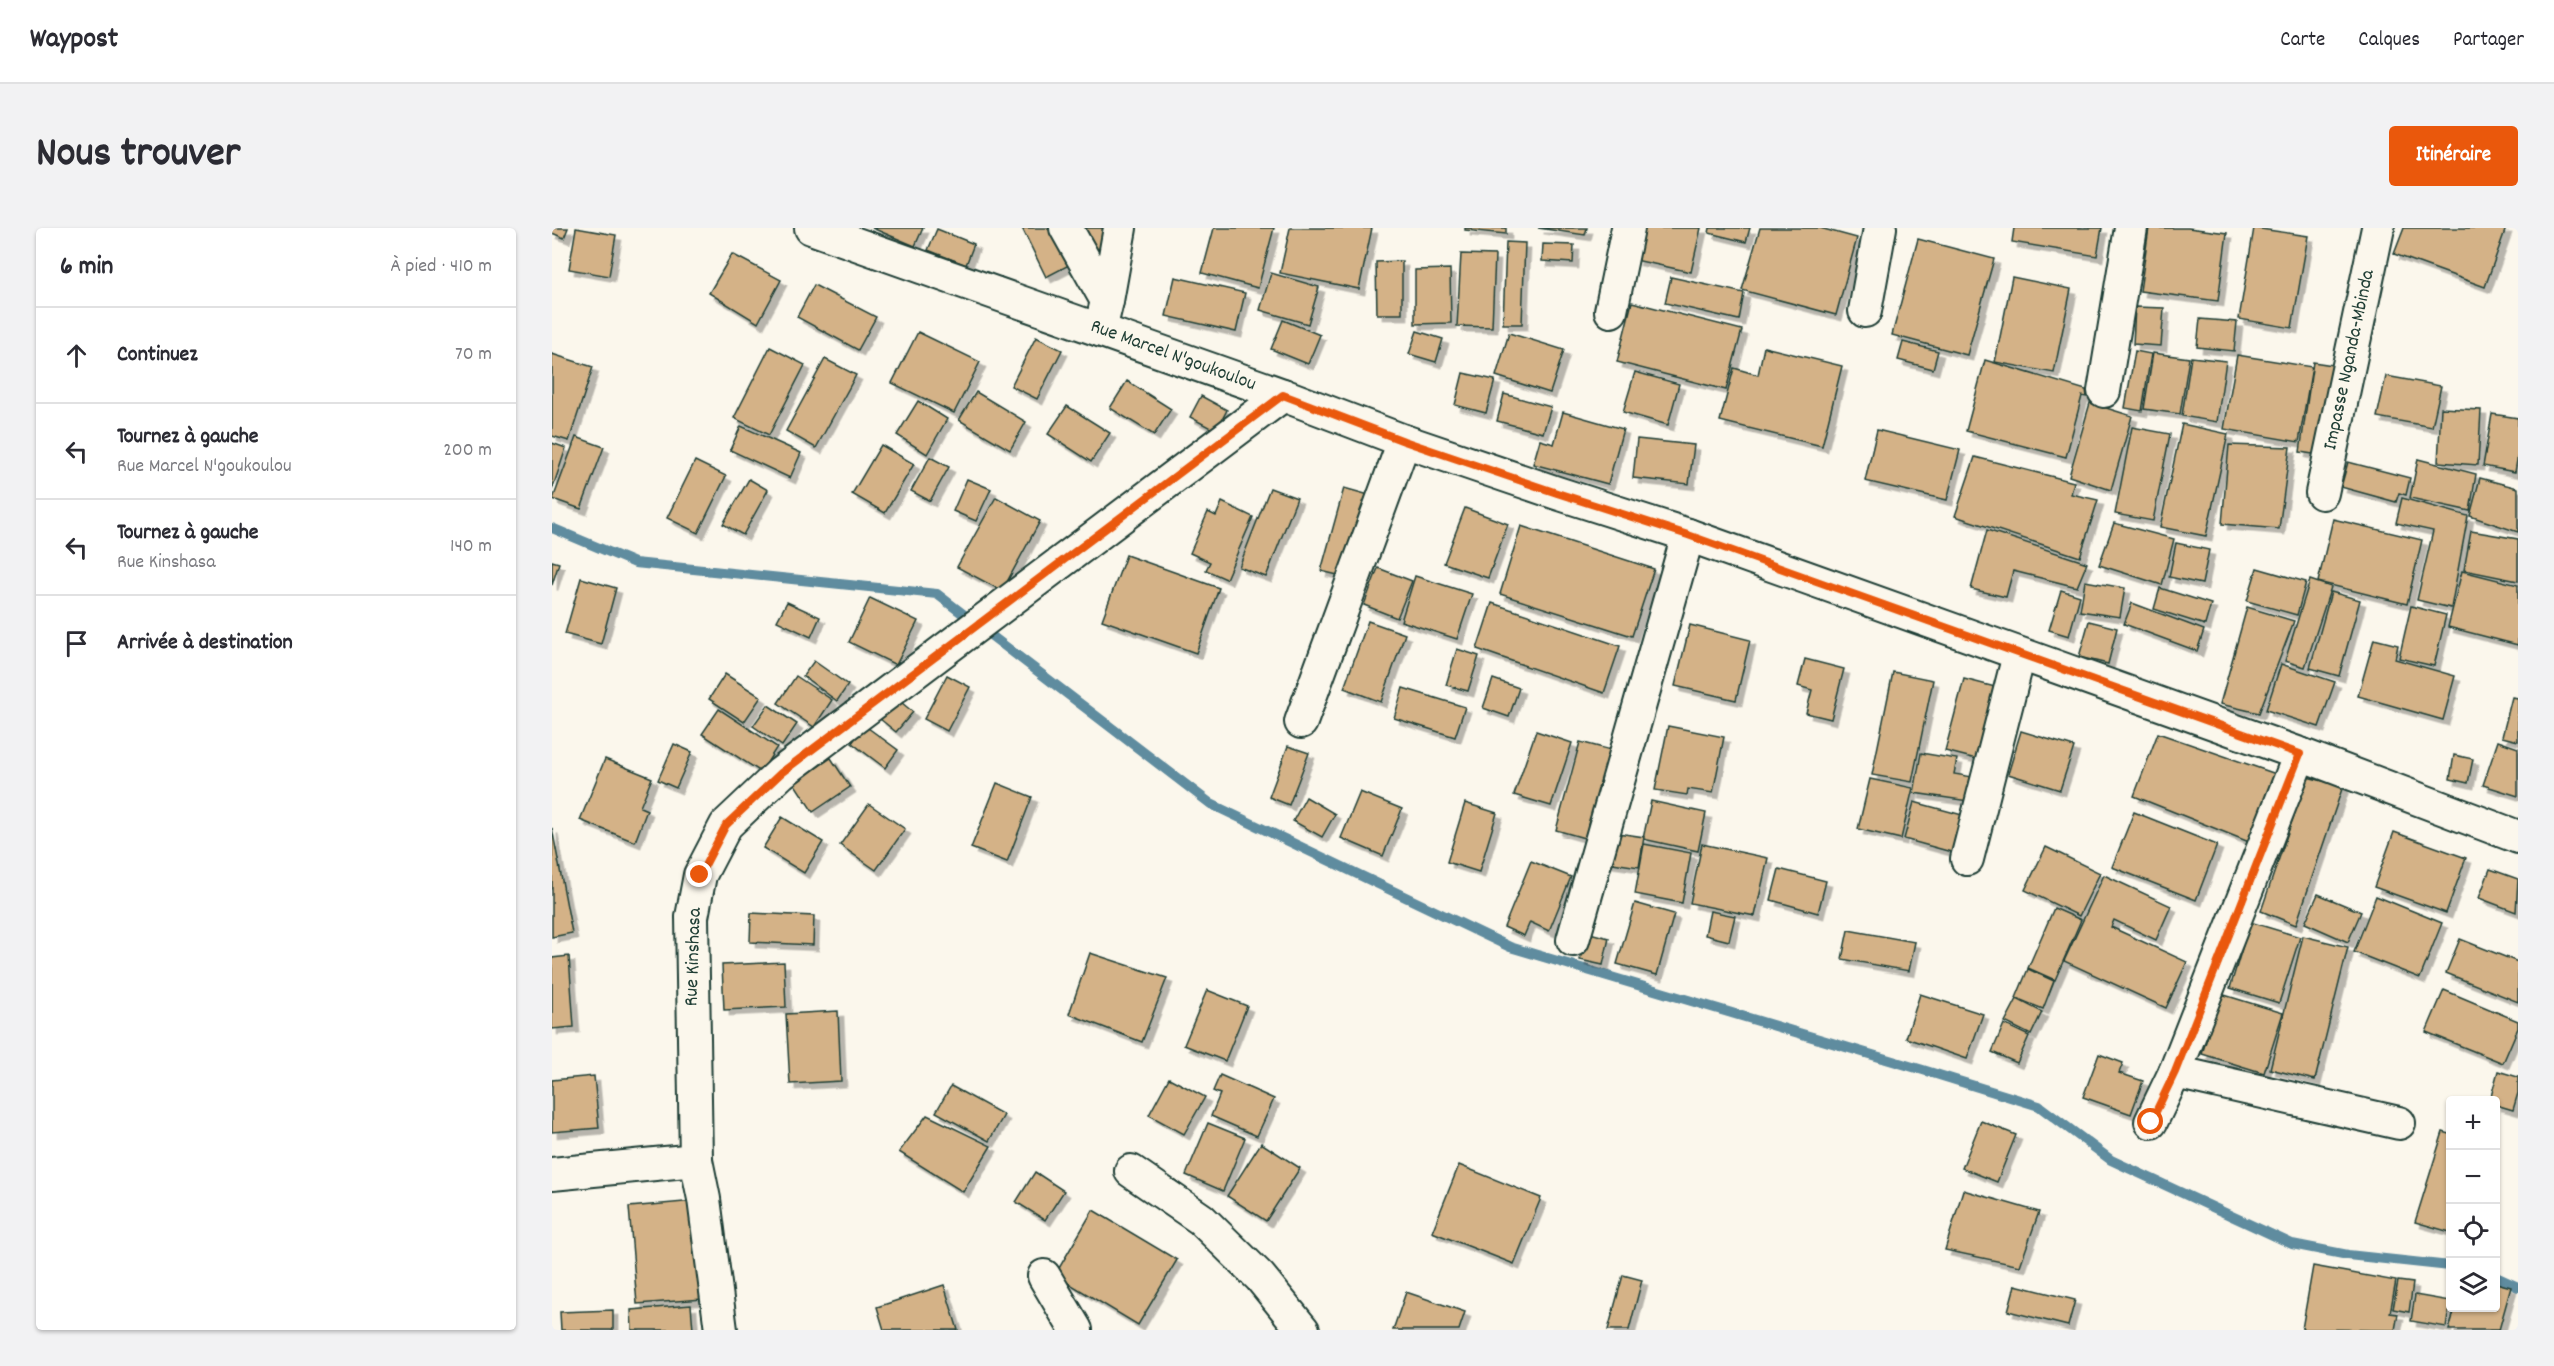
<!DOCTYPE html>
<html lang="fr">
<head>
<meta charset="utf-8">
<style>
  :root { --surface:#fff; --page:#f2f2f3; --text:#2b2b33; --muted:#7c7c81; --line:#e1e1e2; --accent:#ea580c }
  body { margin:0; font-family:Dekko,sans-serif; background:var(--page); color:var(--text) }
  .controls { position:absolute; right:18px; bottom:18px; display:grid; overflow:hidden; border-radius:6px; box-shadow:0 2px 4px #0004 }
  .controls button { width:54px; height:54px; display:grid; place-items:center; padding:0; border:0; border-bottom:2px solid var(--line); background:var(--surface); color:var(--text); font:30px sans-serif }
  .stop { position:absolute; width:18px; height:18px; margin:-14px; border:4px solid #ea580c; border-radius:50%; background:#fff }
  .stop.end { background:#ea580c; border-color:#fff; box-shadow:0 2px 6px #0008 }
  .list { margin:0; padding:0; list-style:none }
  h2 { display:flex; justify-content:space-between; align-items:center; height:78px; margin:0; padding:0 24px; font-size:26px }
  h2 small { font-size:20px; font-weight:400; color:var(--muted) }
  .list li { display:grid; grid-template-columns:39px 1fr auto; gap:18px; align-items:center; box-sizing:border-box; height:96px; padding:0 24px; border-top:2px solid var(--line) }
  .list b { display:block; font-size:22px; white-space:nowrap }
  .list p { margin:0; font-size:20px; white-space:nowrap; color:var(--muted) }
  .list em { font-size:20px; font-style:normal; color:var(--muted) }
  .icon { flex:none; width:33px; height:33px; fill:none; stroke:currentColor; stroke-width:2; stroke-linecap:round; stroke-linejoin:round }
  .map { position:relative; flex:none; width:1966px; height:1102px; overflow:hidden; border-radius:6px }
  header { display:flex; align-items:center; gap:36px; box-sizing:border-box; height:84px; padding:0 30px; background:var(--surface); border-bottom:2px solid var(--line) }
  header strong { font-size:28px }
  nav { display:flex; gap:33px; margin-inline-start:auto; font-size:21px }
  .intro { display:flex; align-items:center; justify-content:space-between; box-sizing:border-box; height:144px; padding:0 36px }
  h1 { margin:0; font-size:42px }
  .button { padding:15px 27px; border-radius:6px; background:var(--accent); color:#fff; font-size:21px; font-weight:700 }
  main { display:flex; gap:36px; padding:0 36px }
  aside { flex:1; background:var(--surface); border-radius:6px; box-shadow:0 2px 4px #0004 }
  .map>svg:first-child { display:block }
</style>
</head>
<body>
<header>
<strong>Waypost</strong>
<nav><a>Carte</a><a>Calques</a><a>Partager</a></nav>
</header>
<div class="intro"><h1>Nous trouver</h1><a class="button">Itinéraire</a></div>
<main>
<aside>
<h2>6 min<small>À pied · 410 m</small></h2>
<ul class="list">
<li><svg class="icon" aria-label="ahead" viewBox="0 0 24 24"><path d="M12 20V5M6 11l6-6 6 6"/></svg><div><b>Continuez</b></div><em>70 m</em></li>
<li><svg class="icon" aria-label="left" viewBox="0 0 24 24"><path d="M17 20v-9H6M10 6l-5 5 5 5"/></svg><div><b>Tournez à gauche</b><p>Rue Marcel N'goukoulou</p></div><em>200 m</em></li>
<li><svg class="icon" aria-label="left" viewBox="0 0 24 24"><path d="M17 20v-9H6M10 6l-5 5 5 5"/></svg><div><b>Tournez à gauche</b><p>Rue Kinshasa</p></div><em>140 m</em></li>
<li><svg class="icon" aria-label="arrive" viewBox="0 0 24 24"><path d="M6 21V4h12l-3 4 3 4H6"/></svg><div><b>Arrivée à destination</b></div></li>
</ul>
</aside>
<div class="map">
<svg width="1966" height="1102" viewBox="0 0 1966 1102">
  <defs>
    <filter id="shadow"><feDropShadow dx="5.5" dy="5.5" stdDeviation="0" flood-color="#0004"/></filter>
  </defs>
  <rect width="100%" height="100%" fill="#fbf7ec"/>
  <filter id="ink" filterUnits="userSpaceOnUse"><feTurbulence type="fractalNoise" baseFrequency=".0167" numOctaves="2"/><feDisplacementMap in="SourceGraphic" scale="12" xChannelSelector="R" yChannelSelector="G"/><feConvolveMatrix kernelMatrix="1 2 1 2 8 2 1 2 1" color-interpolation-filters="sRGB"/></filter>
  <g filter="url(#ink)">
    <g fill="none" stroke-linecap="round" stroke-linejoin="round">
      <!-- stream -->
      <g stroke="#5f8c9f" stroke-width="10">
        <polyline points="0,300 83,335 385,366 659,576 958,719 1371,842 1487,878 1559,932 1740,1016 1796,1027 1898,1038"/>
        <polyline points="1944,1049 1966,1059"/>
      </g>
    </g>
    <!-- building -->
    <g fill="#d4b287" stroke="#1f3d34" stroke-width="1.5" filter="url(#shadow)">
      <polygon points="0,0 16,0 12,10 0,5"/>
      <polygon points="24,0 64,7 57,48 17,41"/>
      <polygon points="320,0 371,0 363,18"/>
      <polygon points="470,0 505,0 521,35 494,49"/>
      <polygon points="521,0 557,0 553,28 536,31"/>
      <polygon points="662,0 722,0 706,60 650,45"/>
      <polygon points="738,0 820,0 807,61 728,45"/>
      <polygon points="913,0 954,0 954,6 913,2"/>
      <polygon points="986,0 1035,0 1033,7"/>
      <polygon points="1089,0 1149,0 1139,44 1083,32"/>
      <polygon points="1158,0 1198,0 1194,14 1157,5"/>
      <polygon points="1208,0 1268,0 1305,10 1284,87 1190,62"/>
      <polygon points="1462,0 1550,0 1545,28 1460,14"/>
      <polygon points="1597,0 1636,0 1675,5 1666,73 1588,63"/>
      <polygon points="1702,0 1756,8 1740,100 1687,91"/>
      <polygon points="1852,0 1954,0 1933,59 1842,26"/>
      <polygon points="385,1 422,16 414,37 376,22"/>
      <polygon points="1366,11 1442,31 1415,127 1340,107"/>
      <polygon points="954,14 973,15 970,96 951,96"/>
      <polygon points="991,16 1022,17 1021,35 990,33"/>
      <polygon points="180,26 229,52 206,95 157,65"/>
      <polygon points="909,26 943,27 940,99 905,98"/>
      <polygon points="850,33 850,86 825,86 824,34"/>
      <polygon points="898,41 899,95 863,96 863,42"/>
      <polygon points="719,45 767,59 756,96 708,82"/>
      <polygon points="623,49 693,65 684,104 614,88"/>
      <polygon points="1119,49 1192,65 1187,92 1113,75"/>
      <polygon points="1460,49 1519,61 1502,145 1443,134"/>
      <polygon points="262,57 324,89 306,122 245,89"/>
      <polygon points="1080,74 1190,102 1174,162 1065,134"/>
      <polygon points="1583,79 1612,80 1609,118 1581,116"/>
      <polygon points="1648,91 1685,94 1682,123 1645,119"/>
      <polygon points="731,92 768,107 756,136 719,121"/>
      <polygon points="865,103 891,111 884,134 857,126"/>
      <polygon points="366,104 428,134 402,185 340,155"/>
      <polygon points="957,105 1012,122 998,165 944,148"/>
      <polygon points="484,109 510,122 485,171 459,158"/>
      <polygon points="1351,114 1386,123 1381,141 1346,132"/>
      <polygon points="218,119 253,137 217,207 182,190"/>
      <polygon points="1212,119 1290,138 1270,218 1168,193 1182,140 1206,147"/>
      <polygon points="1583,123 1599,126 1590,183 1573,180"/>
      <polygon points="1601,125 1637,130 1628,186 1592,181"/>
      <polygon points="0,126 41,139 17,213 0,208"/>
      <polygon points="1685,127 1760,139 1747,214 1672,201"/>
      <polygon points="1639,129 1674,133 1665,194 1630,188"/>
      <polygon points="273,131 304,147 264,220 234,203"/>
      <polygon points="1433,132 1534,162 1535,169 1530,168 1514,229 1414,203"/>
      <polygon points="1761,134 1787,138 1774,228 1748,224"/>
      <polygon points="1083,144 1127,156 1116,197 1071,184"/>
      <polygon points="911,145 943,152 934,185 903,177"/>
      <polygon points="1834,148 1889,158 1880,199 1825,189"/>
      <polygon points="575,153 619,181 602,207 558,180"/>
      <polygon points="424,164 474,194 458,222 407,192"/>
      <polygon points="952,166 999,179 991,205 945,193"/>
      <polygon points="649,168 675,182 664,203 638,189"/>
      <polygon points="366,173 395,191 375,226 345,207"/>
      <polygon points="1538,175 1580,188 1559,262 1517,248"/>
      <polygon points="515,178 558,205 539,234 496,206"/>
      <polygon points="1889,180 1929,182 1926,237 1886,234"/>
      <polygon points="1011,184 1071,201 1056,256 981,236 988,212 1002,216"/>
      <polygon points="1940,186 1966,190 1966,226 1963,244 1931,238"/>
      <polygon points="1630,196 1676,206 1654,308 1608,299"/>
      <polygon points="189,198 249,225 238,250 178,222"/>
      <polygon points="1580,199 1618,206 1601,293 1563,286"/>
      <polygon points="1325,202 1408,222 1395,272 1313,253"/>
      <polygon points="24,209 52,219 29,281 1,271"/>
      <polygon points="1085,211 1142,217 1137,256 1081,250"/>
      <polygon points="0,215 14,220 0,262"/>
      <polygon points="329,217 362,236 333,285 300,266"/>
      <polygon points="1677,217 1738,219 1727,301 1670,296"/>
      <polygon points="378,229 397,239 378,273 359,263"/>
      <polygon points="1423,229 1522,254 1519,266 1546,272 1528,329 1403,288"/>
      <polygon points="1866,231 1924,246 1918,283 1858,270"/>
      <polygon points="143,233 174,248 146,305 115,290"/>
      <polygon points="1796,234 1858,250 1854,267 1847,265 1844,274 1789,259"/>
      <polygon points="1928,250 1966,260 1966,304 1918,288"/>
      <polygon points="197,251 216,262 191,307 171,296"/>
      <polygon points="415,251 439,261 424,293 401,283"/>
      <polygon points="718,260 745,270 714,349 687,339"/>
      <polygon points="792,260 817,267 794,349 769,343"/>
      <polygon points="444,269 488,293 450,363 405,339"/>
      <polygon points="1850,270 1916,288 1899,380 1865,372 1881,303 1844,295"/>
      <polygon points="670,274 701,289 674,351 654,342 658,334 638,325 656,284 664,288"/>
      <polygon points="913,280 956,296 936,350 892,335"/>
      <polygon points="1781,291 1870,312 1855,376 1766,354"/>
      <polygon points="1562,295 1622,311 1610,357 1547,337"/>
      <polygon points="969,298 1102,341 1080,408 948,366"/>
      <polygon points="1435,302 1535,335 1525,359 1461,343 1454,369 1419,361"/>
      <polygon points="1919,303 1966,311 1966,353 1912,342"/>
      <polygon points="1624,315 1657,322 1650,356 1617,349"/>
      <polygon points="574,327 667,360 644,425 550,392"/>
      <polygon points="0,333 7,335 0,357"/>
      <polygon points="826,340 860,353 845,390 812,377"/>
      <polygon points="1705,340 1754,354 1745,387 1695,373"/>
      <polygon points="1910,343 1966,357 1966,417 1896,399"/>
      <polygon points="863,348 920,366 905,411 849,393"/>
      <polygon points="29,350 64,360 49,416 13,406"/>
      <polygon points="1758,352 1779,359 1753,439 1733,433"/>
      <polygon points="1533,353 1573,360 1568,389 1528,383"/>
      <polygon points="1608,360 1659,376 1653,397 1602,381"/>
      <polygon points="1509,362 1528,368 1517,408 1497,402"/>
      <polygon points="1779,364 1808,372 1787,448 1758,440"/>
      <polygon points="318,370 366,393 344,437 297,414"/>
      <polygon points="235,374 268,389 259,409 225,393"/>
      <polygon points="940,375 1068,418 1052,465 925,421"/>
      <polygon points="1580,375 1652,402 1645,423 1572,396"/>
      <polygon points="1859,378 1894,387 1882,438 1847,430"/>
      <polygon points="1695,379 1742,393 1707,485 1668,476"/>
      <polygon points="816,393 853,406 829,474 792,460"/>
      <polygon points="1537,393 1565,400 1556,436 1527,429"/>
      <polygon points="1138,397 1198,412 1184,472 1123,458"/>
      <polygon points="1822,411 1846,417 1843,431 1903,448 1891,492 1806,468"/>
      <polygon points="905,421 927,428 916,463 894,457"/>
      <polygon points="1253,431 1292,441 1279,491 1254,485 1260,462 1246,458"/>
      <polygon points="262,433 296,457 285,473 251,448"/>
      <polygon points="1729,436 1783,454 1767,499 1714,482"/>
      <polygon points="1341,444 1381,452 1360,554 1320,547"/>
      <polygon points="173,446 209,469 192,494 157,471"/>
      <polygon points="395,447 418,459 395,503 372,491"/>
      <polygon points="244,448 280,472 262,499 226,475"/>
      <polygon points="941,451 967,460 957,489 931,480"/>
      <polygon points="1412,451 1451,461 1432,533 1393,523"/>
      <polygon points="851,460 913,479 903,509 842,490"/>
      <polygon points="1960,469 1966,470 1966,513 1950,509"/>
      <polygon points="344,470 361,484 344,504 328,491"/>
      <polygon points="216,477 245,496 230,518 201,498"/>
      <polygon points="167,481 225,519 209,544 150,506"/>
      <polygon points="312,497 346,522 333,540 300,515"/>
      <polygon points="1116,498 1172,509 1161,565 1136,561 1135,567 1103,562"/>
      <polygon points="984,503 1020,515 999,578 962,567"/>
      <polygon points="1469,503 1522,519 1508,562 1456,546"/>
      <polygon points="1606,505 1724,546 1697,614 1582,568"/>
      <polygon points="1946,513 1966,520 1966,568 1931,557"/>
      <polygon points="1028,514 1067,524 1043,613 1004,602"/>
      <polygon points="122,516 140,524 124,560 106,552"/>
      <polygon points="736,518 757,525 737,577 717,569"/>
      <polygon points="1369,525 1405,531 1402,546 1427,550 1423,574 1362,565"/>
      <polygon points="1902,527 1921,531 1916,555 1898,551"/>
      <polygon points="279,530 298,559 261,584 242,555"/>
      <polygon points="53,531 100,550 88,579 95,582 83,614 28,592"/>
      <polygon points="1755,549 1791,558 1744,697 1709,683"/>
      <polygon points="1318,551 1361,560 1349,611 1306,601"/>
      <polygon points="445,555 480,569 455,634 419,620"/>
      <polygon points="808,564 850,581 831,628 789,610"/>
      <polygon points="754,569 783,586 770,609 741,593"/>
      <polygon points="1099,573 1154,585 1146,623 1091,611"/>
      <polygon points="1362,574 1414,588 1403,625 1352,611"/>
      <polygon points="913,575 945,585 927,644 895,634"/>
      <polygon points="317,576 353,601 324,642 288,617"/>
      <polygon points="1582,584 1665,617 1644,672 1560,639"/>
      <polygon points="230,589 271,614 252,645 211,620"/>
      <polygon points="0,600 20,705 0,709"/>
      <polygon points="1059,604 1092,609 1087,639 1054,634"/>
      <polygon points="1842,604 1914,630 1894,685 1822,659"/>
      <polygon points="1092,616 1139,625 1130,675 1083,666"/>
      <polygon points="1150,616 1216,630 1203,688 1138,675"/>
      <polygon points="1494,619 1548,645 1527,688 1473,662"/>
      <polygon points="979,633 1019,649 997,703 978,694 972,708 952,699"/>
      <polygon points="1227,641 1274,653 1266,685 1219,672"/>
      <polygon points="1938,641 1966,651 1964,684 1927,670"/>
      <polygon points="1552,647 1619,678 1604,712 1562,692 1559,699 1635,734 1614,780 1512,733"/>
      <polygon points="1766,666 1809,684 1796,714 1753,695"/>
      <polygon points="1824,668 1890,695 1868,750 1802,724"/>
      <polygon points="1083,675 1122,686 1105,747 1065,736"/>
      <polygon points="1502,680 1529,692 1503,752 1476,740"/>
      <polygon points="1158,683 1183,688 1177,713 1153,707"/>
      <polygon points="199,685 262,688 261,717 198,714"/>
      <polygon points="1698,694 1748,709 1727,775 1678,760"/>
      <polygon points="1296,702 1363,714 1357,743 1290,731"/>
      <polygon points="1034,704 1057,710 1051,737 1028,732"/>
      <polygon points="1751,708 1796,719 1763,852 1718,841"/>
      <polygon points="1908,711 1966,734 1966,774 1894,745"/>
      <polygon points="538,725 615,750 590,814 517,786"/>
      <polygon points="17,728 22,799 0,801 0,730"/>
      <polygon points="232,734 234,779 172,782 170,737"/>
      <polygon points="1476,741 1502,753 1491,781 1464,770"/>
      <polygon points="655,762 695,778 673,833 632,817"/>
      <polygon points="1892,762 1966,793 1966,800 1951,835 1874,804"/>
      <polygon points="1368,766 1431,786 1415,831 1354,810"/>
      <polygon points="1669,766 1731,785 1712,845 1650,826"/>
      <polygon points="1465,771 1490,784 1479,807 1453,794"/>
      <polygon points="286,783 289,853 238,856 234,786"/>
      <polygon points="1452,796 1477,808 1465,835 1440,824"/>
      <polygon points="1547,826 1571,835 1567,845 1591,853 1579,886 1531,869"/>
      <polygon points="1946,843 1966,849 1966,865 1961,882 1944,877 1944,872 1938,872"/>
      <polygon points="668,847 722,871 705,908 659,888 668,866 661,863"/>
      <polygon points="42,848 47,900 0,904 0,852"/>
      <polygon points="617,850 653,869 632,906 597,887"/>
      <polygon points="399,858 452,887 437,913 384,884"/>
      <polygon points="375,887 439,918 411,964 347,924"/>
      <polygon points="1429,893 1464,907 1445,954 1410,940"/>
      <polygon points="656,895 693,910 671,963 634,947"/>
      <polygon points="1891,904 1898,906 1898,1004 1863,994"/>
      <polygon points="709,915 748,940 714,993 675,968"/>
      <polygon points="907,937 989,970 962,1036 880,1004"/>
      <polygon points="483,944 512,963 493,992 464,974"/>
      <polygon points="1411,962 1487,984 1468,1038 1393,1022"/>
      <polygon points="143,973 151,1071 85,1076 77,979"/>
      <polygon points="541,982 625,1032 586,1097 503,1047"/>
      <polygon points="1761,1038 1844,1053 1838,1085 1846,1086 1843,1102 1750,1101"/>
      <polygon points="1071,1047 1090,1052 1077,1102 1056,1102"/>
      <polygon points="1846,1053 1861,1055 1857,1084 1841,1081"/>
      <polygon points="1944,1055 1959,1059 1947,1102 1897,1102 1903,1080 1944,1080"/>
      <polygon points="392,1057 406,1102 332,1102 325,1079"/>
      <polygon points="1463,1057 1523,1072 1516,1098 1456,1083"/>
      <polygon points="854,1064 913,1084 907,1102 841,1102"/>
      <polygon points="1863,1067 1898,1073 1894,1099 1859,1093"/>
      <polygon points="139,1077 141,1102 80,1102 79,1082"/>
      <polygon points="61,1082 61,1102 9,1102 8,1084"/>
    </g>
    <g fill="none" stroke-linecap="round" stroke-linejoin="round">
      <!-- minor casing -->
      <g stroke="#1f3d34" stroke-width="36">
        <g id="minor">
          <polyline points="259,0 731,167 852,213 1005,265 1136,307 1748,526 1966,609"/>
          <polyline points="514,0 555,73"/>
          <polyline points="1059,83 1076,0"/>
          <polyline points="1313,83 1328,0"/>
          <polyline points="548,102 555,73 568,0"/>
          <polyline points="1552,163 1579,0"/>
          <polyline points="1770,265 1826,0"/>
          <polyline points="749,494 852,213"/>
          <polyline points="1415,631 1467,427"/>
          <polyline points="1021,712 1136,307"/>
          <polyline points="1623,844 1847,895"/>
          <polyline points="1599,894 1623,844 1748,526"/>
          <polyline points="579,943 649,991 708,1049 751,1102"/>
          <polyline points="0,946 144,932"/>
          <polyline points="492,1048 524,1102"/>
          <polyline points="169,1102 152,971 144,932 140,689 148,647 174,597 229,545 731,167"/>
        </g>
      </g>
      <!-- minor -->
      <use href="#minor" stroke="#fbf7ec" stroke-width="32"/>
    </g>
  </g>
  <g fill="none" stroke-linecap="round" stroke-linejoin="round" filter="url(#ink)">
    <!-- route -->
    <polyline stroke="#ea580c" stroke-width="8" points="148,647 174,597 229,545 731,167 852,213 1005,265 1136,307 1748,526 1623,844 1599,894"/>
  </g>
  <g text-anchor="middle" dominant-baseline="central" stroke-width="5" stroke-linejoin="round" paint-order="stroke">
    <!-- street labels -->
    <g font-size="20" fill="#1f3d34" stroke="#fbf7ec">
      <text transform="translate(621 128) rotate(20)">Rue Marcel N'goukoulou</text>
      <text transform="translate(1798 132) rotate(-78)">Impasse Nganda-Mbinda</text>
      <text transform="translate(142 729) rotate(-88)">Rue Kinshasa</text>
    </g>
  </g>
</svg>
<div class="controls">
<button>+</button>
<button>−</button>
<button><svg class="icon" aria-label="locate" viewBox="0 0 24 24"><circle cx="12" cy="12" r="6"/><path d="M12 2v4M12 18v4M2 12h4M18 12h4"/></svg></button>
<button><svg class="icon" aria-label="layers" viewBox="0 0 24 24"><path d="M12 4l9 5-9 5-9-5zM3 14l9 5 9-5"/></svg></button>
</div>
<div class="stop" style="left:1599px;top:894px"></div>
<div class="stop end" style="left:148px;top:647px"></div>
</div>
</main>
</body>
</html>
